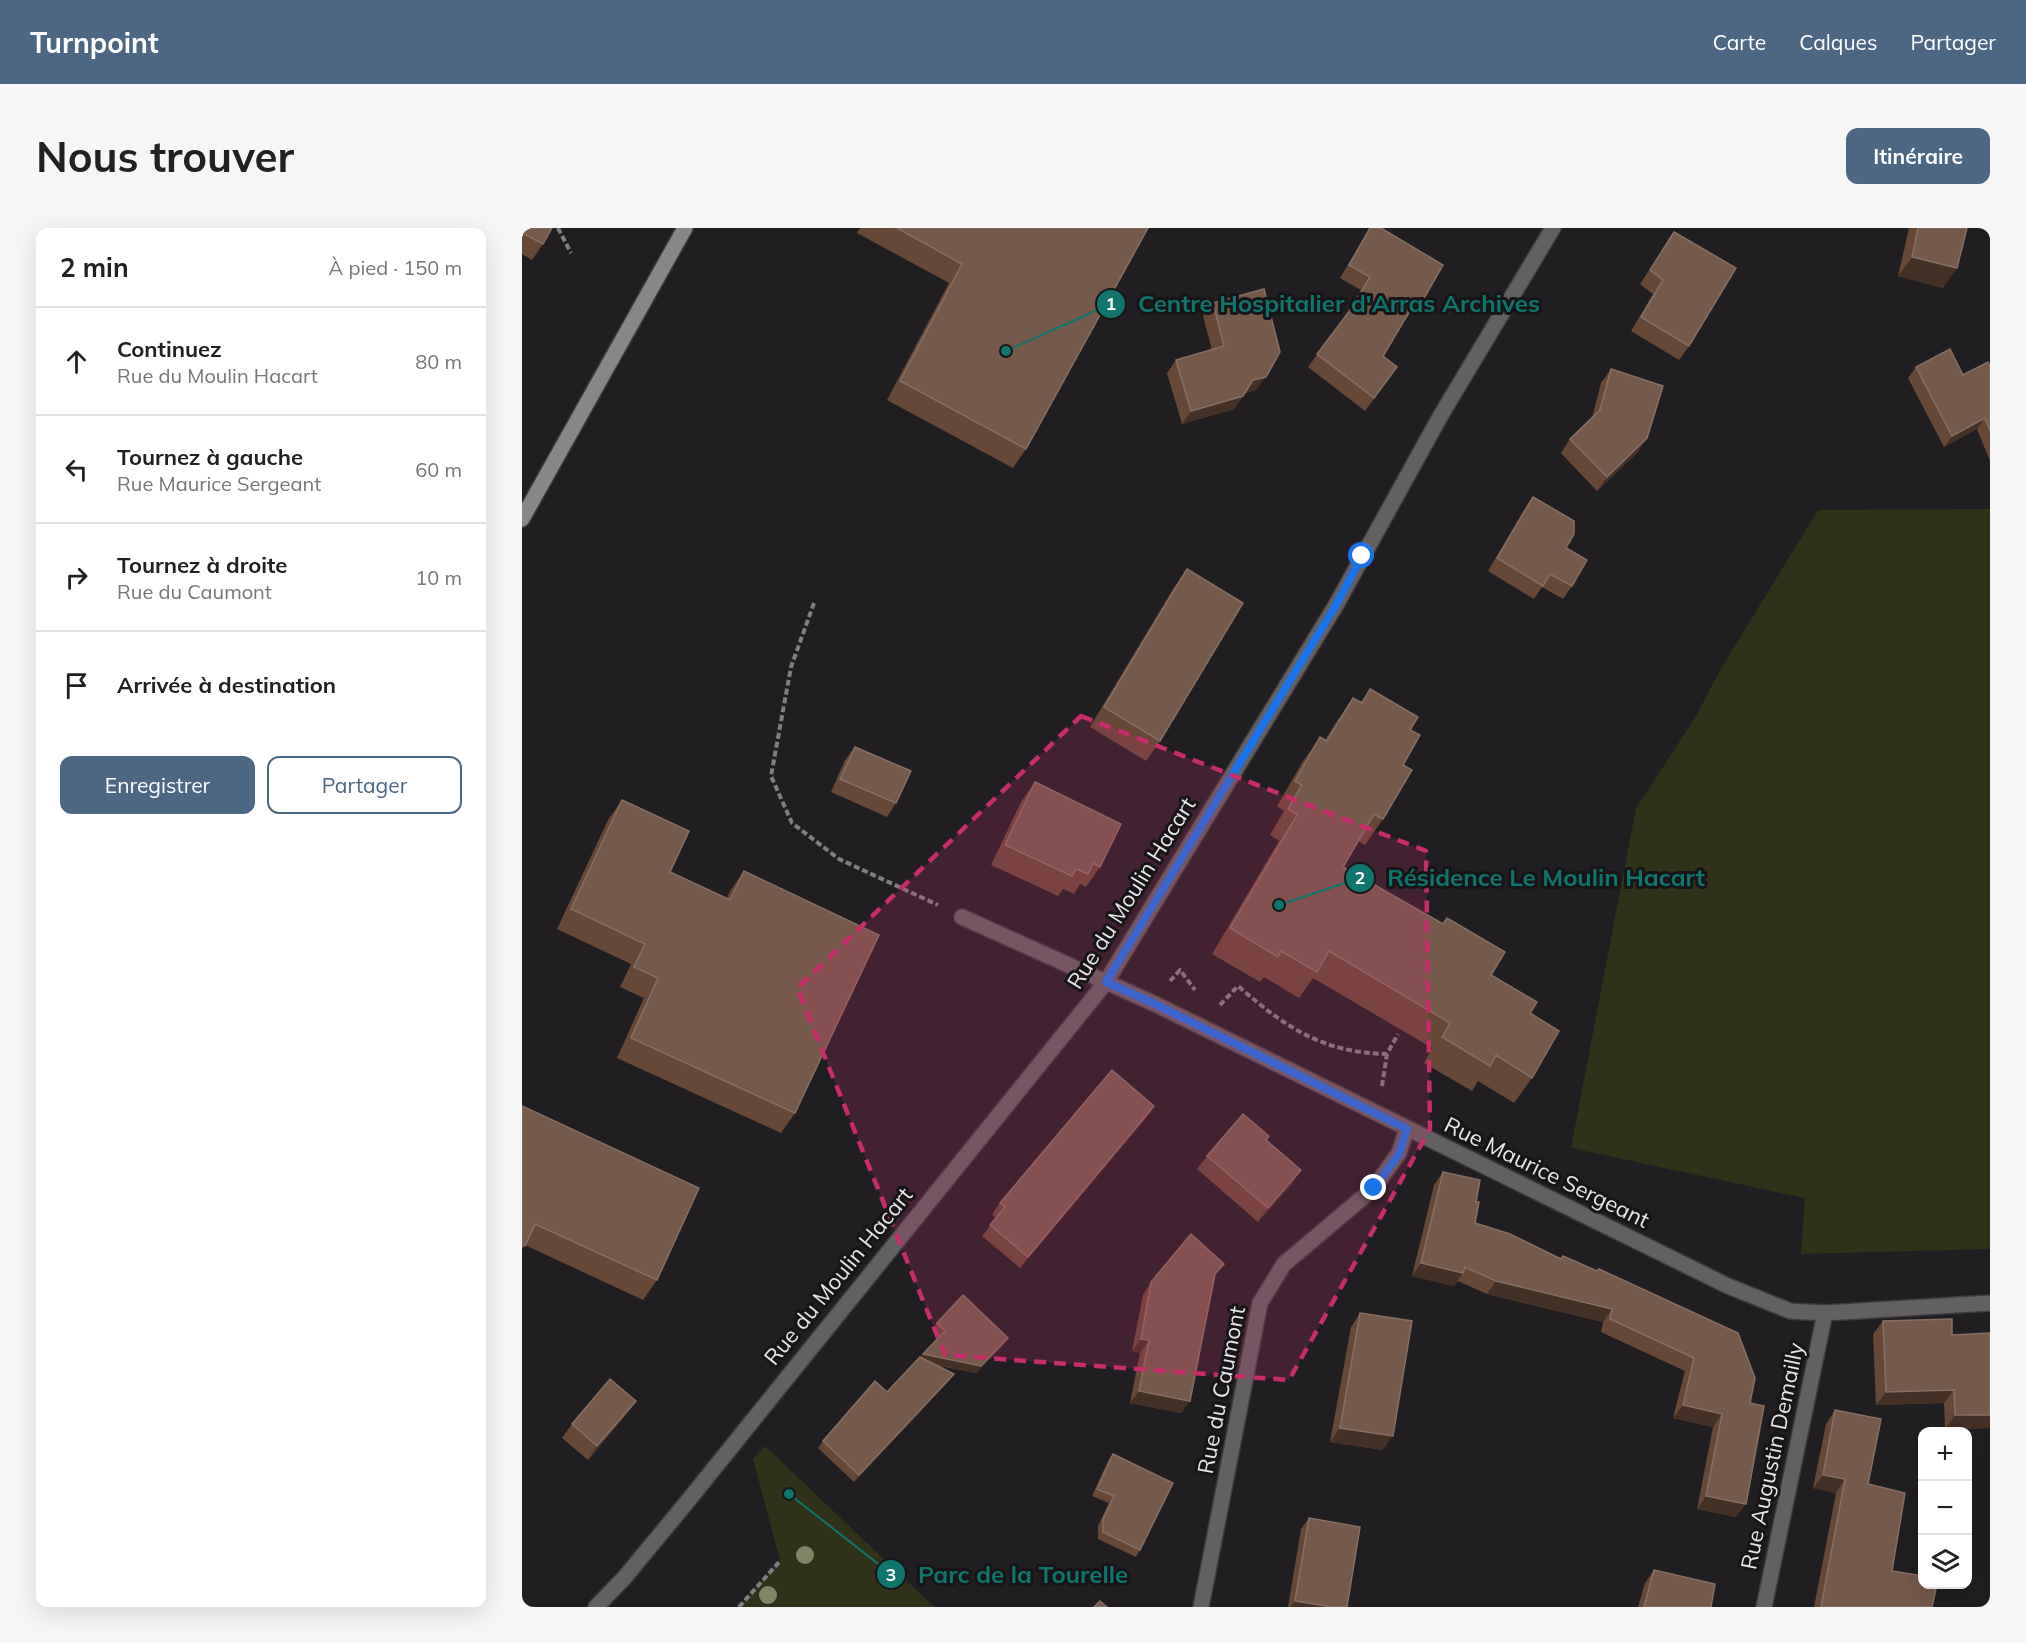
<!DOCTYPE html>
<html lang="fr">
<head>
<meta charset="utf-8">
<style>
  :root { --surface:#fff; --page:#f6f6f6; --text:#202124; --muted:#757577; --line:#e0e0e0; --accent:#4b6784 }
  body { margin:0; font-family:Mulish,sans-serif; background:var(--page); color:var(--text) }
  .controls { position:absolute; right:18px; bottom:18px; display:grid; overflow:hidden; border-radius:12px; box-shadow:0 6px 24px #0002 }
  .controls button { width:54px; height:54px; display:grid; place-items:center; padding:0; border:0; border-bottom:2px solid var(--line); background:var(--surface); color:var(--text); font:30px sans-serif }
  .stop { position:absolute; width:18px; height:18px; margin:-14px; border:4px solid #1a73e8; border-radius:50%; background:#fff }
  .stop.end { background:#1a73e8; border-color:#fff; box-shadow:0 2px 6px #0008 }
  .list { margin:0; padding:0; list-style:none }
  h2 { display:flex; justify-content:space-between; align-items:center; height:78px; margin:0; padding:0 24px; font-size:26px }
  h2 small { font-size:20px; font-weight:400; color:var(--muted) }
  .list li { display:grid; grid-template-columns:39px 1fr auto; gap:18px; align-items:center; box-sizing:border-box; height:108px; padding:0 24px; border-top:2px solid var(--line) }
  .list b { display:block; font-size:22px; white-space:nowrap }
  .list p { margin:0; font-size:20px; white-space:nowrap; color:var(--muted) }
  .list em { font-size:20px; font-style:normal; color:var(--muted) }
  .actions { display:flex; gap:12px; padding:18px 24px }
  .actions a { flex:1; padding:14px 0; border:2px solid var(--accent); border-radius:12px; text-align:center; font-size:21px; color:var(--accent) }
  .actions .main { background:var(--accent); color:#fff }
  .icon { flex:none; width:33px; height:33px; fill:none; stroke:currentColor; stroke-width:2; stroke-linecap:round; stroke-linejoin:round }
  .map { position:relative; flex:none; width:1468px; height:1379px; overflow:hidden; border-radius:12px }
  header { display:flex; align-items:center; gap:36px; box-sizing:border-box; height:84px; padding:0 30px; background:var(--accent); color:#fff }
  header strong { font-size:28px }
  nav { display:flex; gap:33px; margin-inline-start:auto; font-size:21px }
  .intro { display:flex; align-items:center; justify-content:space-between; box-sizing:border-box; height:144px; padding:0 36px }
  h1 { margin:0; font-size:42px }
  .button { padding:15px 27px; border-radius:12px; background:var(--accent); color:#fff; font-size:21px; font-weight:700 }
  main { display:flex; gap:36px; padding:0 36px }
  aside { flex:1; background:var(--surface); border-radius:12px; box-shadow:0 6px 24px #0002 }
  .map>svg:first-child { display:block }
</style>
</head>
<body>
<header>
<strong>Turnpoint</strong>
<nav><a>Carte</a><a>Calques</a><a>Partager</a></nav>
</header>
<div class="intro"><h1>Nous trouver</h1><a class="button">Itinéraire</a></div>
<main>
<aside>
<h2>2 min<small>À pied · 150 m</small></h2>
<ul class="list">
<li><svg class="icon" aria-label="ahead" viewBox="0 0 24 24"><path d="M12 20V5M6 11l6-6 6 6"/></svg><div><b>Continuez</b><p>Rue du Moulin Hacart</p></div><em>80 m</em></li>
<li><svg class="icon" aria-label="left" viewBox="0 0 24 24"><path d="M17 20v-9H6M10 6l-5 5 5 5"/></svg><div><b>Tournez à gauche</b><p>Rue Maurice Sergeant</p></div><em>60 m</em></li>
<li><svg class="icon" aria-label="right" viewBox="0 0 24 24"><path d="M7 20v-9h11M14 6l5 5-5 5"/></svg><div><b>Tournez à droite</b><p>Rue du Caumont</p></div><em>10 m</em></li>
<li><svg class="icon" aria-label="arrive" viewBox="0 0 24 24"><path d="M6 21V4h12l-3 4 3 4H6"/></svg><div><b>Arrivée à destination</b></div></li>
</ul>
<div class="actions"><a class="main">Enregistrer</a><a>Partager</a></div>
</aside>
<div class="map">
<svg width="1468" height="1379" viewBox="0 0 1468 1379">
  <rect width="100%" height="100%" fill="#211e22"/>
  <!-- green -->
  <g fill="#2f3219">
    <polygon points="1468,281 1468,1021 1279,1026 1283,970 1049,920 1114,580 1173,490 1197,444 1296,282"/>
    <polygon points="243,1218 408,1375 413,1379 217,1379 258,1332 231,1231"/>
  </g>
  <g fill="none" stroke-linecap="round" stroke-linejoin="round">
    <!-- lane casing -->
    <g stroke="#3d3a3e" stroke-width="18">
      <polyline id="lane" points="440,689 584,754"/>
    </g>
    <!-- street casing -->
    <g stroke="#3d3a3e" stroke-width="18">
      <g id="street">
        <polyline points="584,754 631,775 1206,1058 1268,1083 1303,1085 1468,1075"/>
        <polyline points="74,1379 103,1349 165,1274 584,754 814,377 919,187 1031,0"/>
        <polyline points="679,1379 738,1075 762,1036 852,960 877,925 885,901"/>
        <polyline points="1242,1379 1303,1085"/>
      </g>
    </g>
    <!-- secondary casing -->
    <g stroke="#3d3a3e" stroke-width="18">
      <polyline id="secondary" points="0,291 163,0"/>
    </g>
    <!-- path -->
    <g stroke="#817e82" stroke-width="4" stroke-dasharray="6 3" stroke-linecap="butt">
      <polyline points="36,0 49,25"/>
      <polyline points="292,375 269,439 249,548 270,595 317,631 416,677"/>
      <polyline points="648,753 658,742 673,762"/>
      <path d="M698,777l18,-19c47,41 85,67 149,68l11,-20"/>
      <polyline points="860,858 865,826"/>
      <polyline points="217,1379 258,1333"/>
    </g>
    <!-- lane -->
    <use href="#lane" stroke="#636061" stroke-width="15"/>
    <!-- street -->
    <use href="#street" stroke="#636061" stroke-width="15"/>
    <!-- secondary -->
    <use href="#secondary" stroke="#898687" stroke-width="15"/>
  </g>
  <!-- trees -->
  <g fill="#818563">
    <circle cx="283" cy="1327" r="9"/>
    <circle cx="246" cy="1367" r="9"/>
  </g>
  <!-- wall -->
  <g fill="#674836">
    <polygon points="0,0 21,16 10,32 0,26"/>
    <polygon points="338,0 626,0 504,221 491,240 365,172 427,55 335,5"/>
    <polygon points="848,0 900,74 891,86 887,84 861,128 866,152 843,183 786,139 822,90 839,62 818,50"/>
    <polygon points="1387,0 1445,0 1421,60 1376,48"/>
    <polygon points="1152,4 1167,118 1157,132 1109,103 1131,66 1118,56"/>
    <polygon points="691,75 734,162 723,165 712,181 660,196 645,145 654,132 690,122 681,88"/>
    <polygon points="1468,138 1468,233 1455,201 1422,219 1386,150 1394,139 1441,147"/>
    <polygon points="1089,141 1116,224 1075,263 1039,225 1048,211 1070,190 1079,155"/>
    <polygon points="1011,269 1044,320 1050,358 1041,371 1020,359 1012,371 966,343 1002,282"/>
    <polygon points="665,341 638,513 624,533 568,499 651,361"/>
    <polygon points="848,461 888,502 881,537 861,591 843,617 836,613 821,639 920,696 925,690 969,747 1008,785 1010,850 992,875 956,853 950,863 902,835 910,820 791,750 777,770 742,749 738,754 690,726 757,613 748,607 762,583 755,578 780,535 798,509 803,512 813,496 831,470 839,474"/>
    <polygon points="333,519 374,575 365,589 309,564 323,532"/>
    <polygon points="513,554 578,639 564,659 558,656 552,666 541,661 536,668 469,637 499,574"/>
    <polygon points="100,572 148,644 205,670 208,663 222,643 273,885 259,905 95,830 122,770 98,759 109,736 35,701 86,592"/>
    <polygon points="0,878 135,1052 121,1072 3,1017 0,1021"/>
    <polygon points="625,889 498,1040 460,1008 474,990 470,986 478,975"/>
    <polygon points="747,908 744,912 770,956 736,994 675,941 685,928"/>
    <polygon points="921,944 954,974 953,995 1039,1030 1075,1043 1228,1175 1214,1289 1175,1281 1191,1199 1151,1190 1163,1143 1079,1104 1081,1094 965,1066 936,1053 932,1058 890,1048 912,957"/>
    <polygon points="692,1049 659,1185 608,1175 618,1125 610,1123 621,1067 629,1054"/>
    <polygon points="838,1085 861,1222 808,1214 829,1099"/>
    <polygon points="1361,1093 1430,1107 1468,1200 1423,1201 1422,1175 1354,1177 1351,1106"/>
    <polygon points="415,1095 486,1110 481,1117 454,1145 413,1137 432,1146 427,1153 332,1254 296,1220 301,1213 365,1164 399,1129 417,1109 410,1102"/>
    <polygon points="1313,1182 1346,1256 1370,1343 1410,1379 1292,1379 1314,1265 1291,1260 1304,1196"/>
    <polygon points="104,1187 66,1232 40,1210 50,1196"/>
    <polygon points="591,1226 618,1322 614,1329 576,1311 576,1298 587,1275 570,1268 586,1233"/>
    <polygon points="787,1290 825,1379 766,1379 779,1301"/>
    <polygon points="1132,1342 1189,1379 1116,1379 1123,1355"/>
  </g>
  <!-- shaded-wall -->
  <g fill="#453026">
    <polygon points="1390,29 1435,40 1421,60 1376,48"/>
    <polygon points="744,149 734,162 721,166 731,152"/>
    <polygon points="721,168 712,181 660,196 669,183"/>
    <polygon points="1463,190 1455,201 1422,219 1430,208"/>
    <polygon points="1125,210 1116,224 1075,263 1085,249"/>
    <polygon points="632,878 625,889 498,1040 506,1029"/>
    <polygon points="779,942 770,956 736,994 746,980"/>
    <polygon points="899,1035 941,1045 932,1058 890,1048"/>
    <polygon points="974,1053 1090,1081 1081,1094 965,1066"/>
    <polygon points="486,1110 481,1117 454,1145 396,1133 401,1126"/>
    <polygon points="619,1111 627,1112 618,1125 610,1123"/>
    <polygon points="432,1146 427,1153 332,1254 337,1247"/>
    <polygon points="1432,1162 1422,1175 1354,1177 1364,1164"/>
    <polygon points="617,1163 668,1173 659,1185 608,1175"/>
    <polygon points="114,1173 104,1187 66,1232 75,1218"/>
    <polygon points="1161,1177 1200,1186 1191,1199 1151,1190"/>
    <polygon points="1433,1187 1468,1187 1468,1200 1423,1201"/>
    <polygon points="818,1200 871,1208 861,1222 808,1214"/>
    <polygon points="1301,1247 1323,1251 1314,1265 1291,1260"/>
    <polygon points="1184,1268 1224,1276 1214,1289 1175,1281"/>
    <polygon points="773,1373 810,1379 768,1379"/>
  </g>
  <!-- building -->
  <g fill="#75594a" stroke="#876f63" stroke-width="1.5">
    <polygon points="0,0 30,0 21,16 0,5"/>
    <polygon points="375,0 626,0 504,221 378,153 440,36"/>
    <polygon points="848,0 859,0 921,37 900,74 895,71 861,128 875,139 852,170 795,126 829,81 848,49 827,37"/>
    <polygon points="1396,0 1445,0 1435,40 1390,29"/>
    <polygon points="1152,4 1214,40 1167,118 1119,89 1141,52 1128,42"/>
    <polygon points="742,61 758,124 744,149 731,152 721,168 669,183 654,132 702,118 691,75"/>
    <polygon points="1428,121 1441,147 1466,134 1468,138 1468,203 1463,190 1430,208 1394,139"/>
    <polygon points="1089,141 1141,158 1125,210 1085,249 1048,211 1078,182"/>
    <polygon points="1011,269 1052,293 1052,306 1044,320 1065,332 1050,358 1028,346 1021,358 975,330"/>
    <polygon points="665,341 721,375 638,513 582,479"/>
    <polygon points="848,461 896,489 888,502 898,507 881,537 890,542 861,591 852,586 821,639 921,696 925,690 983,724 969,747 1015,774 1008,785 1037,803 1010,850 974,827 968,838 920,809 928,795 807,723 795,744 759,723 756,729 708,700 775,587 766,581 780,557 773,553 798,509 805,513 831,470 840,475"/>
    <polygon points="333,519 389,543 374,575 318,551"/>
    <polygon points="513,554 599,596 578,639 571,635 566,646 554,641 550,648 483,617"/>
    <polygon points="100,572 167,603 148,644 208,672 222,643 357,707 273,885 109,810 136,750 112,739 123,716 49,681"/>
    <polygon points="590,842 632,878 506,1029 468,997 483,979 478,975"/>
    <polygon points="0,878 177,960 135,1052 13,996 3,1018 0,1016"/>
    <polygon points="721,886 747,908 744,912 779,942 746,980 685,928"/>
    <polygon points="921,944 958,952 954,974 957,974 953,995 988,1006 1039,1031 1041,1028 1075,1043 1077,1041 1216,1105 1233,1150 1228,1175 1242,1178 1224,1276 1184,1268 1200,1186 1161,1177 1172,1130 1088,1091 1090,1081 974,1053 943,1039 941,1045 899,1035"/>
    <polygon points="669,1006 702,1036 693,1046 668,1173 617,1163 627,1112 619,1111 629,1054"/>
    <polygon points="441,1067 486,1110 459,1138 401,1126 423,1103 415,1095"/>
    <polygon points="838,1085 890,1093 871,1208 818,1200"/>
    <polygon points="1430,1091 1430,1107 1468,1105 1468,1187 1433,1187 1432,1162 1364,1164 1361,1093"/>
    <polygon points="398,1129 432,1146 337,1247 301,1213 353,1153 365,1164"/>
    <polygon points="88,1151 114,1173 75,1218 50,1196"/>
    <polygon points="1313,1182 1359,1191 1346,1256 1383,1265 1370,1343 1401,1348 1401,1356 1415,1356 1410,1379 1299,1379 1323,1251 1301,1247"/>
    <polygon points="591,1226 651,1255 618,1322 581,1304 581,1291 592,1268 575,1261"/>
    <polygon points="787,1290 838,1299 825,1379 810,1379 773,1373"/>
    <polygon points="1132,1342 1193,1356 1189,1379 1122,1379"/>
    <polygon points="578,1373 585,1379 572,1379"/>
  </g>
  <g fill="none" stroke-linecap="round" stroke-linejoin="round">
    <!-- route -->
    <polyline stroke="#1a73e8" stroke-width="8" points="840,328 814,377 584,754 631,775 885,901 877,926 852,960"/>
  </g>
  <!-- marked area -->
  <path fill="#c62d69" fill-opacity="0.2" stroke="#c62d69" stroke-width="4.5" stroke-dasharray="12 8" stroke-linejoin="round" d="M559,488l345,135 4,278 -141,251 -344,-25 -148,-367z"/>
  <g text-anchor="middle" dominant-baseline="central" stroke-width="6" stroke-linejoin="round" paint-order="stroke">
    <!-- street labels -->
    <g font-size="22" fill="#e8e6e9" stroke="#171518">
      <text transform="translate(609 665) rotate(-58)">Rue du Moulin Hacart</text>
      <text transform="translate(1025 944) rotate(26)">Rue Maurice Sergeant</text>
      <text transform="translate(316 1048) rotate(-51)">Rue du Moulin Hacart</text>
      <text transform="translate(699 1162) rotate(-79)">Rue du Caumont</text>
      <text transform="translate(1250 1228) rotate(-78)">Rue Augustin Demailly</text>
    </g>
  </g>
  <!-- callouts -->
  <path fill="none" stroke="#0f766e" stroke-width="2" d="M484 123L589 76M757 677L838 650M267 1266L369 1346"/>
  <g fill="#0f766e" stroke="#171518" stroke-width="2">
    <circle cx="484" cy="123" r="6"/>
    <circle cx="757" cy="677" r="6"/>
    <circle cx="267" cy="1266" r="6"/>
    <circle cx="589" cy="76" r="15"/>
    <circle cx="838" cy="650" r="15"/>
    <circle cx="369" cy="1346" r="15"/>
  </g>
  <g font-size="18" text-anchor="middle" font-weight="bold" fill="#fff">
    <text x="589" y="82">1</text>
    <text x="838" y="656">2</text>
    <text x="369" y="1353">3</text>
  </g>
  <g font-size="24" text-anchor="middle" font-weight="bold" fill="#0f766e" stroke="#171518" stroke-width="6" stroke-linejoin="round" paint-order="stroke">
    <text x="817" y="84">Centre Hospitalier d'Arras Archives</text>
    <text x="1024" y="658">Résidence Le Moulin Hacart</text>
    <text x="501" y="1355">Parc de la Tourelle</text>
  </g>
</svg>
<div class="controls">
<button>+</button>
<button>−</button>
<button><svg class="icon" aria-label="layers" viewBox="0 0 24 24"><path d="M12 4l9 5-9 5-9-5zM3 14l9 5 9-5"/></svg></button>
</div>
<div class="stop" style="left:840px;top:328px"></div>
<div class="stop end" style="left:852px;top:960px"></div>
</div>
</main>
</body>
</html>
